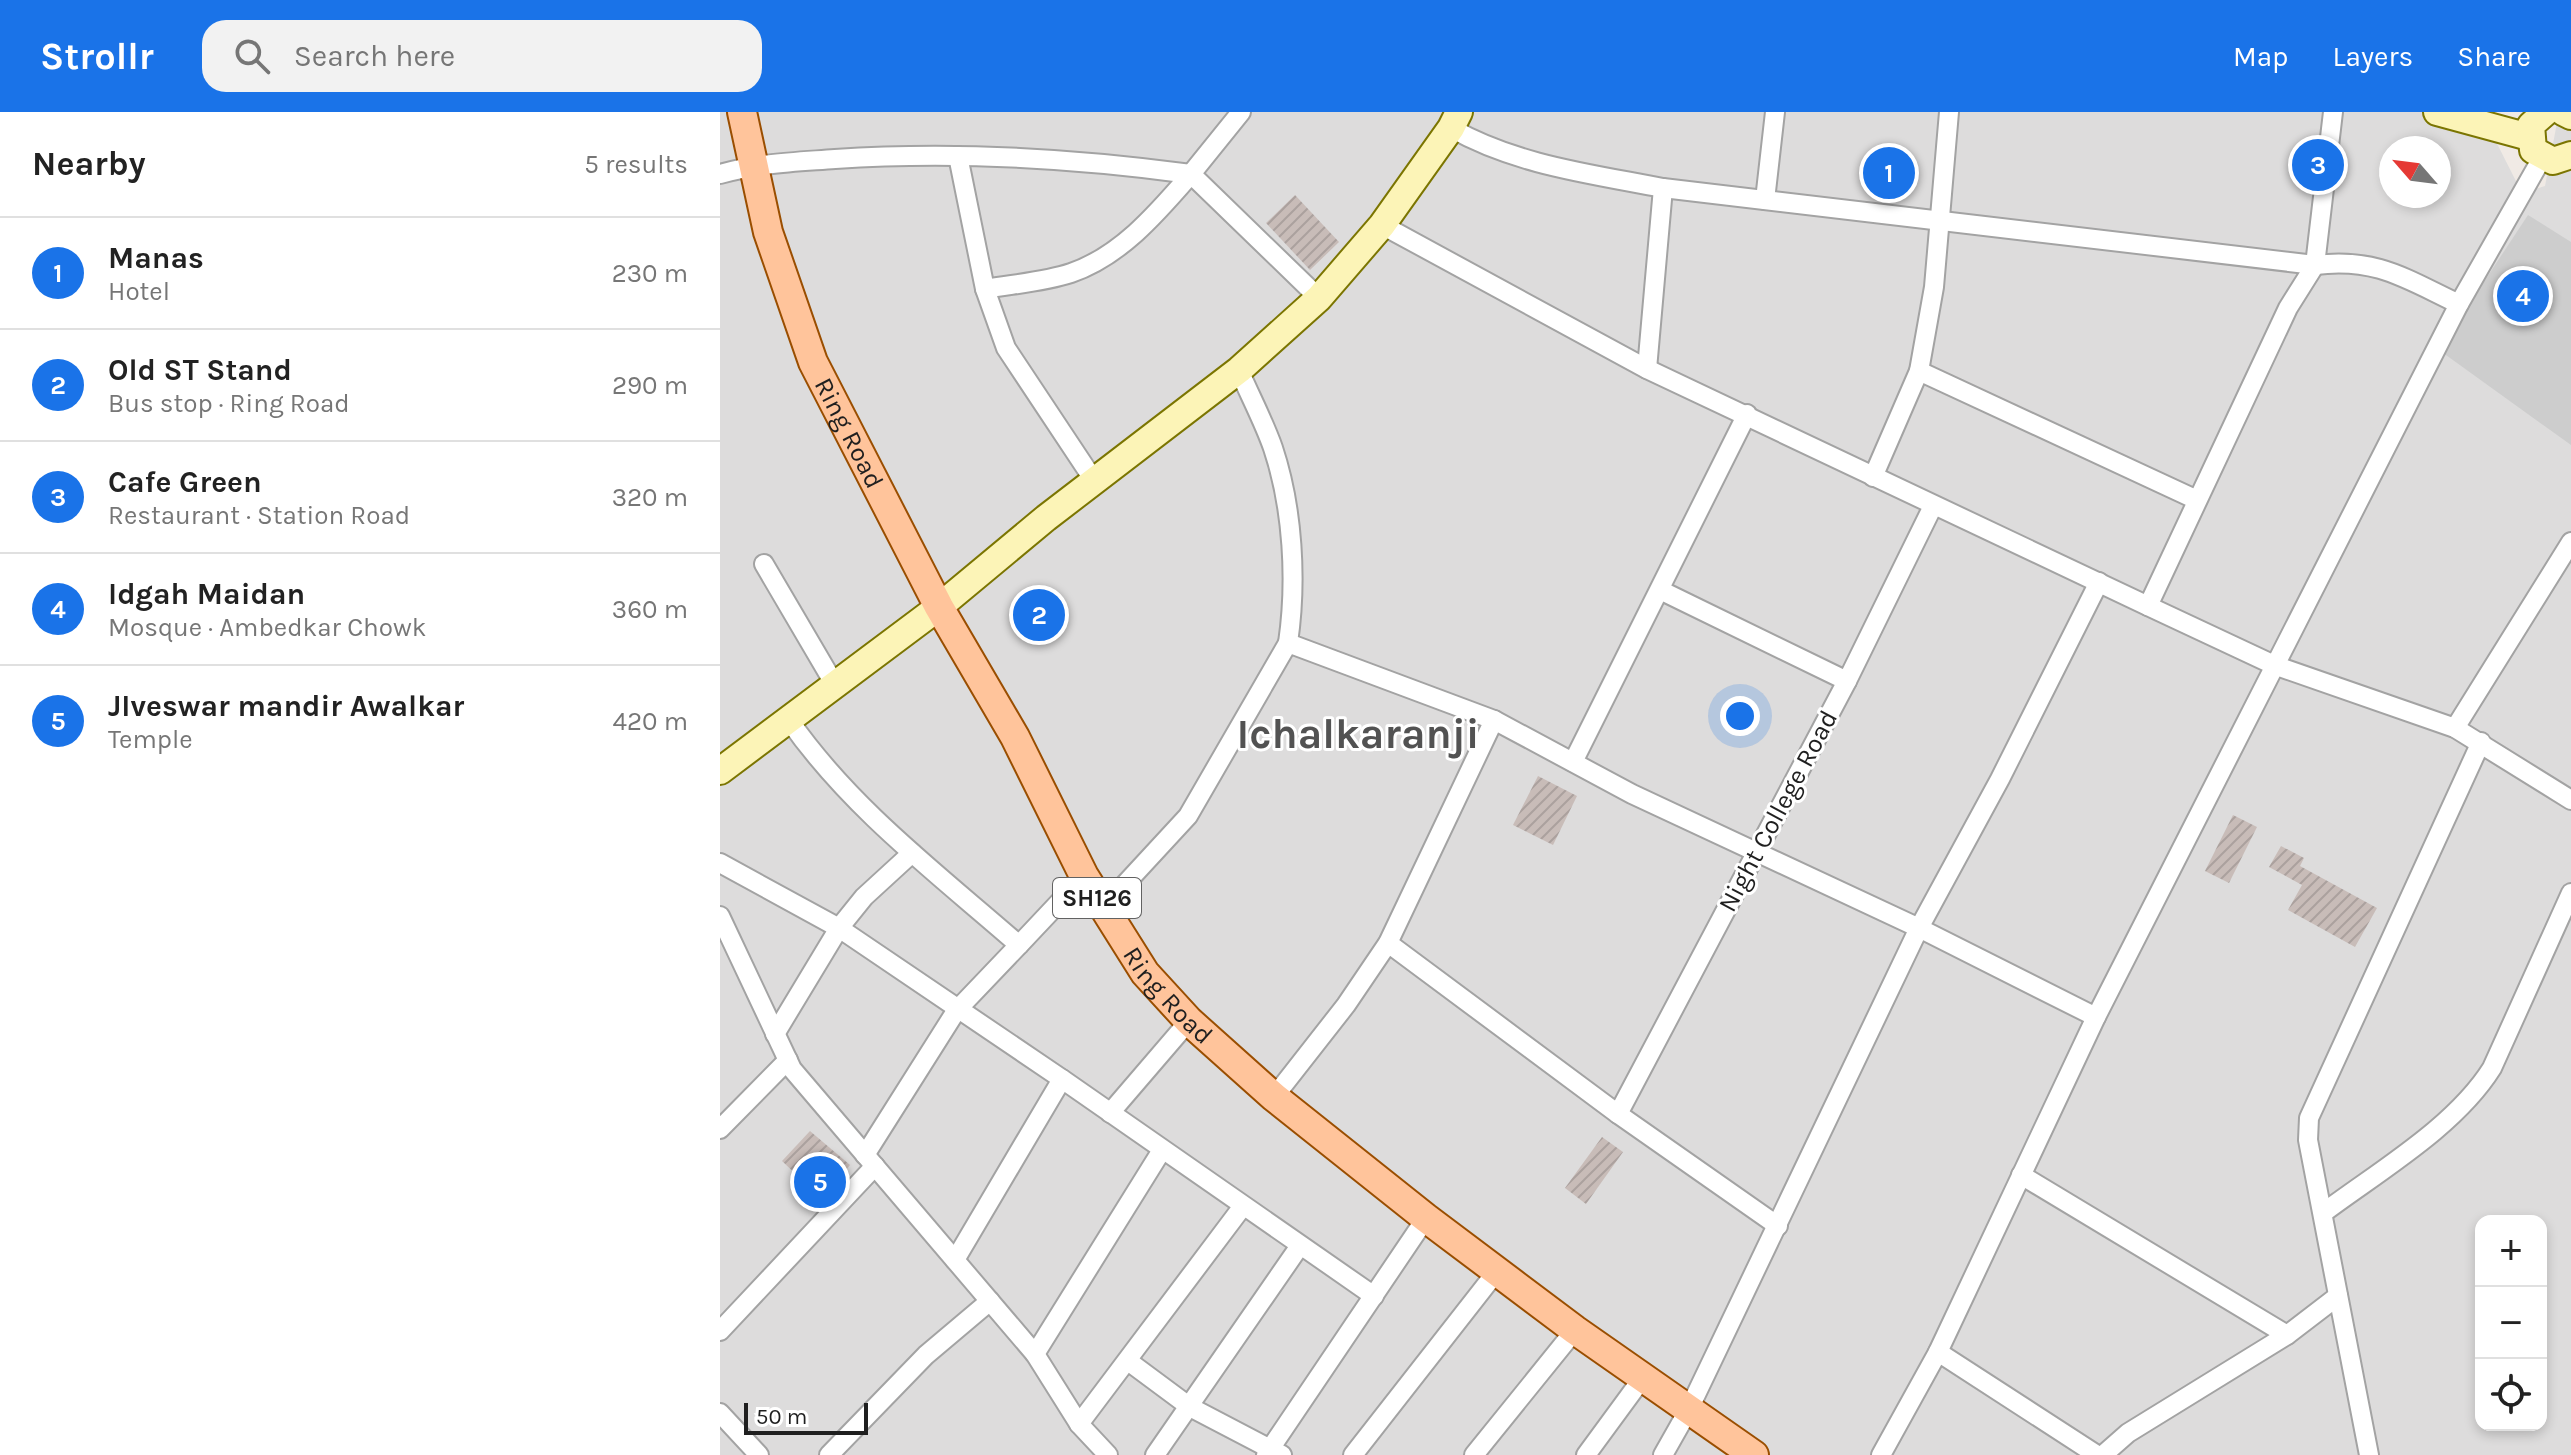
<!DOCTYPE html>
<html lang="en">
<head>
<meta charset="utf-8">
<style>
  :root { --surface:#fff; --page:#f2f2f2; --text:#222; --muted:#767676; --line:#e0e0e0; --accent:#1a73e8 }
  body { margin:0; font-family:Karla,sans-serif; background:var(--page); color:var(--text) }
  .controls { position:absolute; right:24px; bottom:24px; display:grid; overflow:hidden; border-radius:16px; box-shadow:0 4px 12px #0003 }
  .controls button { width:72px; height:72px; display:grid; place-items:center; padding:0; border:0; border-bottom:2px solid var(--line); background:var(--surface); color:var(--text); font:40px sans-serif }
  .compass { position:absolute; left:1659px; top:24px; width:72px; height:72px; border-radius:50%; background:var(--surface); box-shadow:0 4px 12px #0003; rotate:298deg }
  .scale { position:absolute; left:24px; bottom:20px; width:124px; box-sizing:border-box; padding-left:8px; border:4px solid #1f1f1f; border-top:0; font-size:22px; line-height:28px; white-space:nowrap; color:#1f1f1f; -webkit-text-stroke:6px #fff; paint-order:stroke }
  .you { position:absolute; left:1020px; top:604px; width:28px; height:28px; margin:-20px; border:6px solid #fff; border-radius:50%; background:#1a73e8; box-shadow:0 0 0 12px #1a73e833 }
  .badge { display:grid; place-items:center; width:52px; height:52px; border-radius:50%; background:var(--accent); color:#fff; font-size:26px; font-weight:700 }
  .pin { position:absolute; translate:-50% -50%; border:4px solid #fff; box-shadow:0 2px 8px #0006 }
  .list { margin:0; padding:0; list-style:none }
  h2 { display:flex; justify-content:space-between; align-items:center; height:104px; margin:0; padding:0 32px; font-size:34px }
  h2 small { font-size:26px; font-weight:400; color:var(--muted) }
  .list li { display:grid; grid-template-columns:52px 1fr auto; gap:24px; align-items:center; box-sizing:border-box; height:112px; padding:0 32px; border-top:2px solid var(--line) }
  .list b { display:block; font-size:30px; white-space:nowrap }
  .list p { margin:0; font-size:26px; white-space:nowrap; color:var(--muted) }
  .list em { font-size:26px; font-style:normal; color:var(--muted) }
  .icon { flex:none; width:44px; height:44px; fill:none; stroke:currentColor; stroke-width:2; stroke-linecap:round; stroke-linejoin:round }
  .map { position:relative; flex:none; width:1851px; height:1343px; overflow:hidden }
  header { display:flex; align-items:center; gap:48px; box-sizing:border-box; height:112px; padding:0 40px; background:var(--accent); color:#fff }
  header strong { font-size:38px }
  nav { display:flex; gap:44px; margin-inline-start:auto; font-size:28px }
  .search { width:560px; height:72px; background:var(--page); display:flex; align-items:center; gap:20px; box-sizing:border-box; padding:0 28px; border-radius:24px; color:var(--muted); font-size:30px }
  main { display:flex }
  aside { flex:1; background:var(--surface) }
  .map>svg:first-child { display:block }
</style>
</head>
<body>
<header>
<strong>Strollr</strong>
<div class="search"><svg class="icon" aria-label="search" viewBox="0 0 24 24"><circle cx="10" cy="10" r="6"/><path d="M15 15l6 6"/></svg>Search here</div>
<nav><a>Map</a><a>Layers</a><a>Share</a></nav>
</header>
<main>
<aside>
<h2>Nearby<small>5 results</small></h2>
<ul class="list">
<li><span class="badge">1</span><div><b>Manas</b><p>Hotel</p></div><em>230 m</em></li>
<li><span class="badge">2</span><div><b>Old ST Stand</b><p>Bus stop · Ring Road</p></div><em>290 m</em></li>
<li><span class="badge">3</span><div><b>Cafe Green</b><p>Restaurant · Station Road</p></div><em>320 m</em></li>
<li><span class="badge">4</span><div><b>Idgah Maidan</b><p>Mosque · Ambedkar Chowk</p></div><em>360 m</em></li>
<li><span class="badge">5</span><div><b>JIveswar mandir Awalkar</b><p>Temple</p></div><em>420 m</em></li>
</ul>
</aside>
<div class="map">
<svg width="1851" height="1343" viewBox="0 0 1851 1343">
  <defs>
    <pattern id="building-hatch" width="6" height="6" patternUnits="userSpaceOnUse" patternTransform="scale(2)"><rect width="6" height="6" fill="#c8bcb8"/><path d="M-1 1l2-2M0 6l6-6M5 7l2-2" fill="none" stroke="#aba19e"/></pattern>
  </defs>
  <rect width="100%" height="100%" fill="#f0eae5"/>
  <!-- residential -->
  <path fill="#dddcdc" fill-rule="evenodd" d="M0,0h1761l41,81 23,-7 14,-74h12v1343h-1851zM1671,36h48v48h-48zM1761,1109h60v204h-60z"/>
  <!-- religious -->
  <polygon fill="#cdcdcd" points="1808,103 1851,130 1851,333 1719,238"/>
  <!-- building -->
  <g fill="url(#building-hatch)">
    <polygon points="575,83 619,130 590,158 546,111"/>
    <polygon points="818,664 857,684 833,733 793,713"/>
    <polygon points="1513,703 1537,715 1509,771 1485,759"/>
    <polygon points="1561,734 1584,746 1580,754 1657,796 1635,835 1568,798 1582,773 1549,755"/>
    <polygon points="90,1019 130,1053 102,1087 62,1049"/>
    <polygon points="882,1025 903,1040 866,1092 845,1076"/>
  </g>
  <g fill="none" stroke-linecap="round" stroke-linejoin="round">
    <!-- street casing -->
    <g stroke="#a3a3a3" stroke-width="22">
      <g id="street">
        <path d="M731,16c65,37 140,46 212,60l-16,181"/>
        <polyline points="238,44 265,177 286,236 375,370"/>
        <path d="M0,62c38,-11 76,-12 115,-15 120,-8 238,-1 356,15l50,-62"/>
        <path d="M943,76l652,77c61,-8 91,14 144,39"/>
        <polyline points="1045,88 1055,0"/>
        <polyline points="662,113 927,257 1428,494 1554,553 1735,616 1851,688"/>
        <path d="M265,177c28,-5 59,-7 86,-16 50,-17 87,-61 120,-99l128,124"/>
        <path d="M519,258c11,26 25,52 34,78 20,60 24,133 15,195l206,77 138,74 287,134 177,89 363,-713 83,-146"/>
        <polyline points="1199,259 1477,388"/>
        <polyline points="1153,365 1199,259 1214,175 1229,0"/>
        <polyline points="44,452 115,573"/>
        <polyline points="940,478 1127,569"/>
        <polyline points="1428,494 1568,196 1595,153 1613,0"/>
        <path d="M69,608c61,88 150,155 230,225l-63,66 -91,144"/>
        <polyline points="1735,616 1851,430"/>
        <polyline points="853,650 1027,302"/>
        <polyline points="0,751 119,816 342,967 235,1148"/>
        <polyline points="383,796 468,704 568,531"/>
        <polyline points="0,804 72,957 315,1242 359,1312 388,1343"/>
        <polyline points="668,831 898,1002 1058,1114"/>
        <polyline points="299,833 364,764"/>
        <polyline points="55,922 119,816 144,785 192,741"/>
        <polyline points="342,967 654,1184"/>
        <polyline points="554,985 626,893 668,831 774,608"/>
        <polyline points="390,1001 469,909"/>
        <polyline points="898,1002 1127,569 1213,394"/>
        <polyline points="0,1017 68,948"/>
        <polyline points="1301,1063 1567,1223"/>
        <path d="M1603,1101c56,-42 132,-86 169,-145l79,-175"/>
        <polyline points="0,1219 155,1054"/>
        <polyline points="1218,1240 1377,1343"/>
        <polyline points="315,1242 442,1038"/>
        <polyline points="408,1249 470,1295 562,1343"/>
        <polyline points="0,1301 39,1343"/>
        <polyline points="359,1312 523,1094"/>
        <polyline points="109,1343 206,1243 270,1189"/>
        <polyline points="435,1343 579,1135"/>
        <polyline points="546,1343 706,1106"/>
        <polyline points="633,1343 777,1159"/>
        <polyline points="754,1343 855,1218"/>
        <polyline points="866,1343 924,1264"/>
        <polyline points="943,1343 969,1297 1199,816 1280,667 1379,470"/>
        <polyline points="1161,1343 1218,1240 1376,905"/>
        <polyline points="1383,1343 1408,1321 1567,1223 1618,1184"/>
        <polyline points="1649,1343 1588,1028 1589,1006 1761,630"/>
      </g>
    </g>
    <!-- secondary casing -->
    <g stroke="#7b7501" stroke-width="30">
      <g id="secondary">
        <polyline points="1717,0 1809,25"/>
        <polyline points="1826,0 1811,13 1813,38 1833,49 1851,43"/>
        <polyline points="1843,0 1851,4"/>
        <polyline points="0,659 219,495 326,406 519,258 599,186 662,113 731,16 739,0"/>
      </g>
    </g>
    <!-- primary casing -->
    <g stroke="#9a4e00" stroke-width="32">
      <g id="primary">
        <path id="s1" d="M22,0l26,120 45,130 126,245 76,130 69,139 61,97 44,48 85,76 152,121 149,112 179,125"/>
      </g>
    </g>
    <!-- street -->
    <use href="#street" stroke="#fff" stroke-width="18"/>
    <!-- secondary -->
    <use href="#secondary" stroke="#fcf4b7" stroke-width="26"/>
    <!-- primary -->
    <use href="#primary" stroke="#ffc49b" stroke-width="28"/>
  </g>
  <g text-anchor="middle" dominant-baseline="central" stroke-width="6" stroke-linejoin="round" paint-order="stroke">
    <!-- shield labels -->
    <rect fill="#fff" stroke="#626262" stroke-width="2" x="333" y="766" width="88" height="40" rx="6"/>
    <g font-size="24" font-weight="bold" fill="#1f1f1f">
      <text x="377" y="786">SH126</text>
    </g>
    <!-- street labels -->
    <g font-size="26" fill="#1f1f1f" stroke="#fff">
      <text stroke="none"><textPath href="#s1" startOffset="340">Ring Road</textPath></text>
      <text transform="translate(1058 699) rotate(-62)">Night College Road</text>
      <text stroke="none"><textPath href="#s1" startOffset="988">Ring Road</textPath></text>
    </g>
    <!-- town labels -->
    <g font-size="42" font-weight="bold" fill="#525252" stroke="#fff">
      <text x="638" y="622">Ichalkaranji</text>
    </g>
  </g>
</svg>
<div class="controls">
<button>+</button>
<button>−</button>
<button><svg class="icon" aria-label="locate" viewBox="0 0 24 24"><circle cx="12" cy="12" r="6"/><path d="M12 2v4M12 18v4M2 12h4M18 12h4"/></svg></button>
</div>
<svg class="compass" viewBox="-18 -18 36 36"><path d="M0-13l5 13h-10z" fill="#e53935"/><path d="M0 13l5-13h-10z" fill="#767676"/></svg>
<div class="scale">50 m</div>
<div class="you"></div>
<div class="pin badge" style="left:1169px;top:61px">1</div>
<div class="pin badge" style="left:319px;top:503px">2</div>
<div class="pin badge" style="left:1598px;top:53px">3</div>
<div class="pin badge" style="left:1803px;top:184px">4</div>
<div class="pin badge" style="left:100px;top:1070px">5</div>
</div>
</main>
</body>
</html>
